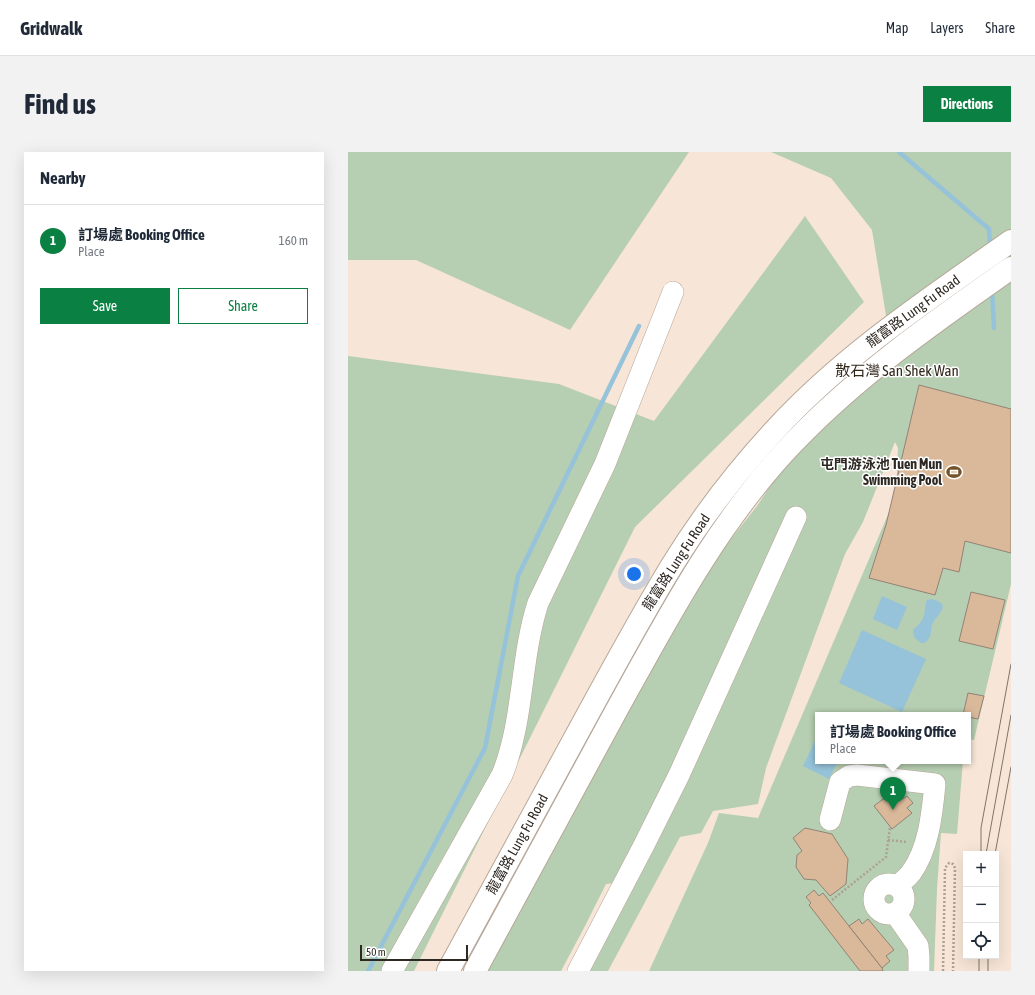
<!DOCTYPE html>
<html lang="en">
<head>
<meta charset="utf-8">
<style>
  :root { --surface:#fff; --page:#f2f2f3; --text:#1f2937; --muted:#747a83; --line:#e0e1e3; --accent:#0b8043 }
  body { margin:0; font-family:"Asap Condensed","Noto Sans TC",sans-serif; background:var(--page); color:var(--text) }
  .controls { position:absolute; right:12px; bottom:12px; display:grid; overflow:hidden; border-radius:0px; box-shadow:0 4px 16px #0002 }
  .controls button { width:36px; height:36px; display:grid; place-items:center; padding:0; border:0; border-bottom:1px solid var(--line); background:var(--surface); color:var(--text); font:20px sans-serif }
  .scale { position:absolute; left:12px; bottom:10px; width:108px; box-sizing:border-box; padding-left:4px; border:2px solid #2e2822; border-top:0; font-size:11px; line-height:14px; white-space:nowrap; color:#2e2822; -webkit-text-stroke:3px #fff; paint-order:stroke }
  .you { position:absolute; left:286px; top:422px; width:14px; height:14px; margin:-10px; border:3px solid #fff; border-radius:50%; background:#1a73e8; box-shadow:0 0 0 6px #1a73e833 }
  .badge { display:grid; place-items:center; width:26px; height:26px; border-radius:50%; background:var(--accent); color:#fff; font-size:13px; font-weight:700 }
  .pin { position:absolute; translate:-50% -33px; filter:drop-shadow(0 1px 2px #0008) }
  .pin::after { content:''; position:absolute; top:21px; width:14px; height:12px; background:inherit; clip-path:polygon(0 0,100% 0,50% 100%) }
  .popup { position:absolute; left:467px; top:560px; width:156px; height:52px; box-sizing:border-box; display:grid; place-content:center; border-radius:0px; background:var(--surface); filter:drop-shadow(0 1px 3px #0005); font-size:13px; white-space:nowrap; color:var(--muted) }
  .popup b { font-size:15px; color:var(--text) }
  .popup::after { content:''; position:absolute; left:50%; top:100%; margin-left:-8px; border:8px solid transparent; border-top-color:var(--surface) }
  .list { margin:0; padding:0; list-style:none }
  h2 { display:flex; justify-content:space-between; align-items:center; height:52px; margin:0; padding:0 16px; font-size:17px }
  h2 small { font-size:13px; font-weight:400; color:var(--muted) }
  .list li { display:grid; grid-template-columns:26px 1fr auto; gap:12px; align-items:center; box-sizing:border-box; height:72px; padding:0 16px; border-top:1px solid var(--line) }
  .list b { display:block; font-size:15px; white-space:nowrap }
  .list p { margin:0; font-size:13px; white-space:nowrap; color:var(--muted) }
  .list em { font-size:13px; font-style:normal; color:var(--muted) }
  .actions { display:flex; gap:8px; padding:12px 16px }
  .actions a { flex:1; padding:9px 0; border:1px solid var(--accent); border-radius:0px; text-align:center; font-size:14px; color:var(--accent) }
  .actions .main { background:var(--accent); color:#fff }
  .icon { flex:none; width:22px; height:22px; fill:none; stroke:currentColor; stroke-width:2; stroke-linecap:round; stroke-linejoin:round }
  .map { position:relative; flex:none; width:663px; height:819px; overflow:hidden; border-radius:0px }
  header { display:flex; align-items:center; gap:24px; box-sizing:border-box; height:56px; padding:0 20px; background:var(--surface); border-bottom:1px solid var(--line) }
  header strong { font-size:19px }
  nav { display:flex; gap:22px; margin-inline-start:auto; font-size:14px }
  .intro { display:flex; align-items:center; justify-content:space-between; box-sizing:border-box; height:96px; padding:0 24px }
  h1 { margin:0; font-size:28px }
  .button { padding:10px 18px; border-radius:0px; background:var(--accent); color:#fff; font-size:14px; font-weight:700 }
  main { display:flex; gap:24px; padding:0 24px }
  aside { flex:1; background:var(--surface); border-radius:0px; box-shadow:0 4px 16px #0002 }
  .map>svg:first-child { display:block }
</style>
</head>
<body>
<header>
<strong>Gridwalk</strong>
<nav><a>Map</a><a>Layers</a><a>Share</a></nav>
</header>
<div class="intro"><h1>Find us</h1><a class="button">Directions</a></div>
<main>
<aside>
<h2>Nearby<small></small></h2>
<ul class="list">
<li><span class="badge">1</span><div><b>訂場處 Booking Office</b><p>Place</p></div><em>160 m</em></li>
</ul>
<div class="actions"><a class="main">Save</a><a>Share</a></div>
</aside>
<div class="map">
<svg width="663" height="819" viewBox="0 0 663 819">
  <rect width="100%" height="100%" fill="#f7e6d7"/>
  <!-- green -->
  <g fill="#b6ceb1">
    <polygon points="0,0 341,0 222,178 68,108 0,108"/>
    <polygon points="423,0 663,0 663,432 626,588 620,587 620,563 470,563 470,609 615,609 609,682 593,681 589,737 586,819 301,819 360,691 371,661 410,666 548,344 550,296 547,290 515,370 497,402 418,616 410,652 365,659 353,681 332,685 260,819 234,819 278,730 258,732 237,774 213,819 134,819 269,565 364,411 409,354 450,292 546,212 524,78 483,26"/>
    <polygon points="457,64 516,150 287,375 66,819 0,819 0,204 211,232 306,269"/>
  </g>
  <!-- water -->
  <g fill="#96c3d9">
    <polygon points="534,444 559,455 549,478 525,467"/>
    <path d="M584,447c22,6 4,15 0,26 -1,3 -1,8 -2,12l-5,6h-4l-7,-6 -1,-7c3,-3 7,-6 9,-10 4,-6 2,-13 5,-20z"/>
    <polygon points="514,478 578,507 554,560 491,531"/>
    <polygon points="470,583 470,609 490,609 481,627 455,614"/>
  </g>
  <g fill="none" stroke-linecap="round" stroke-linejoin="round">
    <!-- stream -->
    <g stroke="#96c3d9" stroke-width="4.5">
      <polyline points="551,0 641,77 642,95"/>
      <polyline points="644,138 646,176"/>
      <polyline points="20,819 137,596 170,424 291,174"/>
    </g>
  </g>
  <!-- building -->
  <g fill="#dab99a" stroke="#928376">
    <polygon points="571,233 663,257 663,401 617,389 611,420 595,416 587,443 521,426 538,373"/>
    <polygon points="623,440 657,448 645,497 611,489"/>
    <polygon points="620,541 636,544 630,567 620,565 620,563 615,563"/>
    <polygon points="547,638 555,647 559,644 565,651 559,656 564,661 544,677 526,654"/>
    <polygon points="457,676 484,682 500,707 498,732 482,744 468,728 456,727 448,715 449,703 454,699 445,686"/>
    <polygon points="466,738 471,744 475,741 534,816 535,819 512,819 461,753 463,751 458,745"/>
    <polygon points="511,767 514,772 520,767 546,798 538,804 542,809 534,816 501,774"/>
  </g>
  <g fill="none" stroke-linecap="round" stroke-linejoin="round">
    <!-- minor casing -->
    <g stroke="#b7a799" stroke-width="22">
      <g id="minor">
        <path d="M482,668l10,-38 9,-6 8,-1 78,9c-3,30 -6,64 -24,89 -4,5 -9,9 -14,13"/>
        <circle cx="541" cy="747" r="15"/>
        <polyline points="547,761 570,794 571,805 571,819"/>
        <path d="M44,819l110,-196c22,-54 18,-116 36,-172l67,-139 68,-172"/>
        <polyline points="230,819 295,695 331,623 448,365"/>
      </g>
    </g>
    <!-- major casing -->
    <g stroke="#b7a799" stroke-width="24">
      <g id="major">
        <path d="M100,819c45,-83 90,-165 135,-248 29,-53 57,-105 88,-156 30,-49 66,-96 105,-138 69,-75 153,-130 235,-188"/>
        <path d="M127,819c46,-86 93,-172 140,-258 52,-94 103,-192 178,-270 65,-68 141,-121 218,-175"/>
      </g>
    </g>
    <!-- path -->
    <g stroke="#ada095" stroke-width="2.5" stroke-dasharray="2 2" stroke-linecap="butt">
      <polyline points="540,688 559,690"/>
      <polyline points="484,748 538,705 542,675"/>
      <polyline points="595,819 597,716 601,711 605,712 607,716 605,819"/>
    </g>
    <!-- minor -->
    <use href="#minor" stroke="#fff" stroke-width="21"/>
    <!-- major -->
    <use href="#major" stroke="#fff" stroke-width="22"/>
    <!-- tram -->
    <g stroke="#7e746a" stroke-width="1">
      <polyline points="633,702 633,676 663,512"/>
      <polyline points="638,702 663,563"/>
      <polyline points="647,702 663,615"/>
      <polyline points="631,819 631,804"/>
      <polyline points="640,819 640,804"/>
    </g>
  </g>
  <!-- icons -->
  <defs>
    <g id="stadium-bare" transform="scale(1.2)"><path d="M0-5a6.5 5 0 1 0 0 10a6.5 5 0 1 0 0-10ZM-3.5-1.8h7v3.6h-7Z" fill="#74542a" stroke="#fff" stroke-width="2.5" paint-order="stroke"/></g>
  </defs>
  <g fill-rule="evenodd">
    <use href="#stadium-bare" x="606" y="320"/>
  </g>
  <g text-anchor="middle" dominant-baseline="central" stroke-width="3" stroke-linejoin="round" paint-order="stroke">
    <!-- street labels -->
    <g font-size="14" fill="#2e2822" stroke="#fff">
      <text transform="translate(565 159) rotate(-36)">龍富路 Lung Fu Road</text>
      <text transform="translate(328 410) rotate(-57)">龍富路 Lung Fu Road</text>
      <text transform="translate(169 692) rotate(-61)">龍富路 Lung Fu Road</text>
    </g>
    <!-- poi labels -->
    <g font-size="14" font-weight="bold" fill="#2e2822" stroke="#fff" text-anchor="end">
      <text x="594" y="312">屯門游泳池 Tuen Mun<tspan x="594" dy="16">Swimming Pool</tspan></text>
    </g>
    <!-- neighbourhood labels -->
    <g font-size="15" fill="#33271c" stroke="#fff">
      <text x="549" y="218">散石灣 San Shek Wan</text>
    </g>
  </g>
</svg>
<div class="controls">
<button>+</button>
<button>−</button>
<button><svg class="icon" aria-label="locate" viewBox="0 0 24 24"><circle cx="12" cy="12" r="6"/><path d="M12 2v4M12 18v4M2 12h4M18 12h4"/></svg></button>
</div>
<div class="scale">50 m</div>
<div class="you"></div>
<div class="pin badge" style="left:545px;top:658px">1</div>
<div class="popup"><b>訂場處 Booking Office</b>Place</div>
</div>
</main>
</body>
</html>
